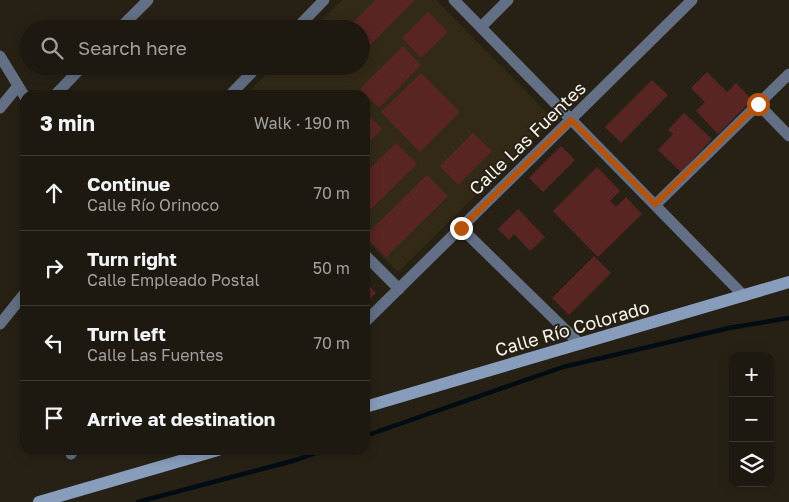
<!DOCTYPE html>
<html lang="en">
<head>
<meta charset="utf-8">
<style>
  :root { --surface:#1d1910; --page:#2a261e; --text:#f1f3f6; --muted:#a0a09f; --line:#3b3830 }
  body { margin:0; font-family:"Golos Text",sans-serif; background:var(--page); color:var(--text) }
  .controls { position:absolute; right:15px; bottom:15px; display:grid; overflow:hidden; border-radius:10px; box-shadow:0 2px 12px #0003 }
  .controls button { width:45px; height:45px; display:grid; place-items:center; padding:0; border:0; border-bottom:1px solid var(--line); background:var(--surface); color:var(--text); font:25px sans-serif }
  .stop { position:absolute; width:15px; height:15px; margin:-11px; border:4px solid #b45309; border-radius:50%; background:#fff }
  .stop.end { background:#b45309; border-color:#fff; box-shadow:0 1px 5px #0008 }
  .list { margin:0; padding:0; list-style:none }
  h2 { display:flex; justify-content:space-between; align-items:center; height:65px; margin:0; padding:0 20px; font-size:21px }
  h2 small { font-size:16px; font-weight:400; color:var(--muted) }
  .list li { display:grid; grid-template-columns:32px 1fr auto; gap:15px; align-items:center; box-sizing:border-box; height:75px; padding:0 20px; border-top:1px solid var(--line) }
  .list b { display:block; font-size:19px; white-space:nowrap }
  .list p { margin:0; font-size:16px; white-space:nowrap; color:var(--muted) }
  .list em { font-size:16px; font-style:normal; color:var(--muted) }
  .icon { flex:none; width:28px; height:28px; fill:none; stroke:currentColor; stroke-width:2; stroke-linecap:round; stroke-linejoin:round }
  .map { position:relative; flex:none; width:789px; height:502px; overflow:hidden }
  .search { position:absolute; background:var(--surface); box-shadow:0 2px 12px #0003; left:20px; top:20px; width:350px; height:55px; display:flex; align-items:center; gap:12px; box-sizing:border-box; padding:0 18px; border-radius:28px; color:var(--muted); font-size:19px }
  .panel { position:absolute; background:var(--surface); box-shadow:0 2px 12px #0003; left:20px; top:90px; width:350px; height:365px; border-radius:15px }
  .map>svg:first-child { display:block }
</style>
</head>
<body>
<div class="map">
<svg width="789" height="502" viewBox="0 0 789 502">
  <rect width="100%" height="100%" fill="#272115"/>
  <!-- built -->
  <polygon fill="#322a17" points="342,0 436,0 553,119 398,272 365,239 365,95 245,95 275,66 361,66 361,29 313,29"/>
  <g fill="none" stroke-linecap="round" stroke-linejoin="round">
    <!-- stream -->
    <g stroke="#000c13" stroke-width="4.5">
      <polyline points="365,436 563,367 729,328 789,318"/>
      <polyline points="138,502 296,460 324,450"/>
    </g>
  </g>
  <!-- building -->
  <g fill="#592523">
    <polygon points="375,0 415,0 368,47 371,50 361,61 361,29 347,29"/>
    <polygon points="428,12 448,32 421,58 402,38"/>
    <polygon points="403,46 421,65 379,108 360,89"/>
    <polygon points="707,72 727,92 736,83 752,100 718,134 696,111 705,102 691,88"/>
    <polygon points="421,73 460,112 420,152 381,112"/>
    <polygon points="652,80 668,95 621,143 605,127"/>
    <polygon points="365,112 382,129 365,146"/>
    <polygon points="684,113 712,139 681,172 658,150 673,134 668,130"/>
    <polygon points="473,133 492,151 458,185 440,166"/>
    <polygon points="396,143 417,164 365,215 365,173"/>
    <polygon points="561,146 575,160 543,192 529,178"/>
    <polygon points="597,167 620,191 610,201 616,207 626,197 642,214 598,257 553,211"/>
    <polygon points="427,175 448,196 386,257 365,236"/>
    <polygon points="518,209 545,237 530,251 514,234 509,240 498,229"/>
    <polygon points="594,256 611,273 569,315 552,298"/>
    <polygon points="365,269 370,274 365,279"/>
    <polygon points="365,281 376,293 365,304"/>
  </g>
  <g fill="none" stroke-linecap="round" stroke-linejoin="round">
    <!-- street -->
    <g stroke="#636f84" stroke-width="11">
      <polyline points="454,0 744,296"/>
      <polyline points="481,27 508,0"/>
      <polyline points="119,29 148,0"/>
      <polyline points="296,29 324,0"/>
      <polyline points="0,56 25,97"/>
      <polyline points="55,95 83,66"/>
      <polyline points="230,95 258,66"/>
      <polyline points="758,104 789,136"/>
      <polyline points="0,108 18,86"/>
      <polyline points="655,205 789,74"/>
      <polyline points="461,228 580,344"/>
      <polyline points="365,255 399,289"/>
      <polyline points="365,322 692,0"/>
      <polyline points="0,324 25,293"/>
      <polyline points="71,454 74,450"/>
    </g>
    <!-- secondary -->
    <g stroke="#889cbc" stroke-width="12">
      <polyline points="365,407 789,282"/>
      <polyline points="39,502 218,450"/>
    </g>
  </g>
  <g fill="none" stroke-linecap="round" stroke-linejoin="round">
    <!-- route -->
    <polyline stroke="#b45309" stroke-width="6" points="461,228 571,120 655,204 758,104"/>
  </g>
  <g text-anchor="middle" dominant-baseline="central" stroke-width="4" stroke-linejoin="round" paint-order="stroke">
    <!-- street labels -->
    <g font-size="18" fill="#f7f4eb" stroke="#272115">
      <text transform="translate(527 138) rotate(-44)">Calle Las Fuentes</text>
      <text transform="translate(572 328) rotate(-16)">Calle Río Colorado</text>
    </g>
  </g>
</svg>
<div class="controls">
<button>+</button>
<button>−</button>
<button><svg class="icon" aria-label="layers" viewBox="0 0 24 24"><path d="M12 4l9 5-9 5-9-5zM3 14l9 5 9-5"/></svg></button>
</div>
<div class="stop" style="left:758px;top:104px"></div>
<div class="stop end" style="left:461px;top:228px"></div>
<div class="search"><svg class="icon" aria-label="search" viewBox="0 0 24 24"><circle cx="10" cy="10" r="6"/><path d="M15 15l6 6"/></svg>Search here</div>
<section class="panel">
<h2>3 min<small>Walk · 190 m</small></h2>
<ul class="list">
<li><svg class="icon" aria-label="ahead" viewBox="0 0 24 24"><path d="M12 20V5M6 11l6-6 6 6"/></svg><div><b>Continue</b><p>Calle Río Orinoco</p></div><em>70 m</em></li>
<li><svg class="icon" aria-label="right" viewBox="0 0 24 24"><path d="M7 20v-9h11M14 6l5 5-5 5"/></svg><div><b>Turn right</b><p>Calle Empleado Postal</p></div><em>50 m</em></li>
<li><svg class="icon" aria-label="left" viewBox="0 0 24 24"><path d="M17 20v-9H6M10 6l-5 5 5 5"/></svg><div><b>Turn left</b><p>Calle Las Fuentes</p></div><em>70 m</em></li>
<li><svg class="icon" aria-label="arrive" viewBox="0 0 24 24"><path d="M6 21V4h12l-3 4 3 4H6"/></svg><div><b>Arrive at destination</b></div></li>
</ul>
</section>
</div>
</body>
</html>
